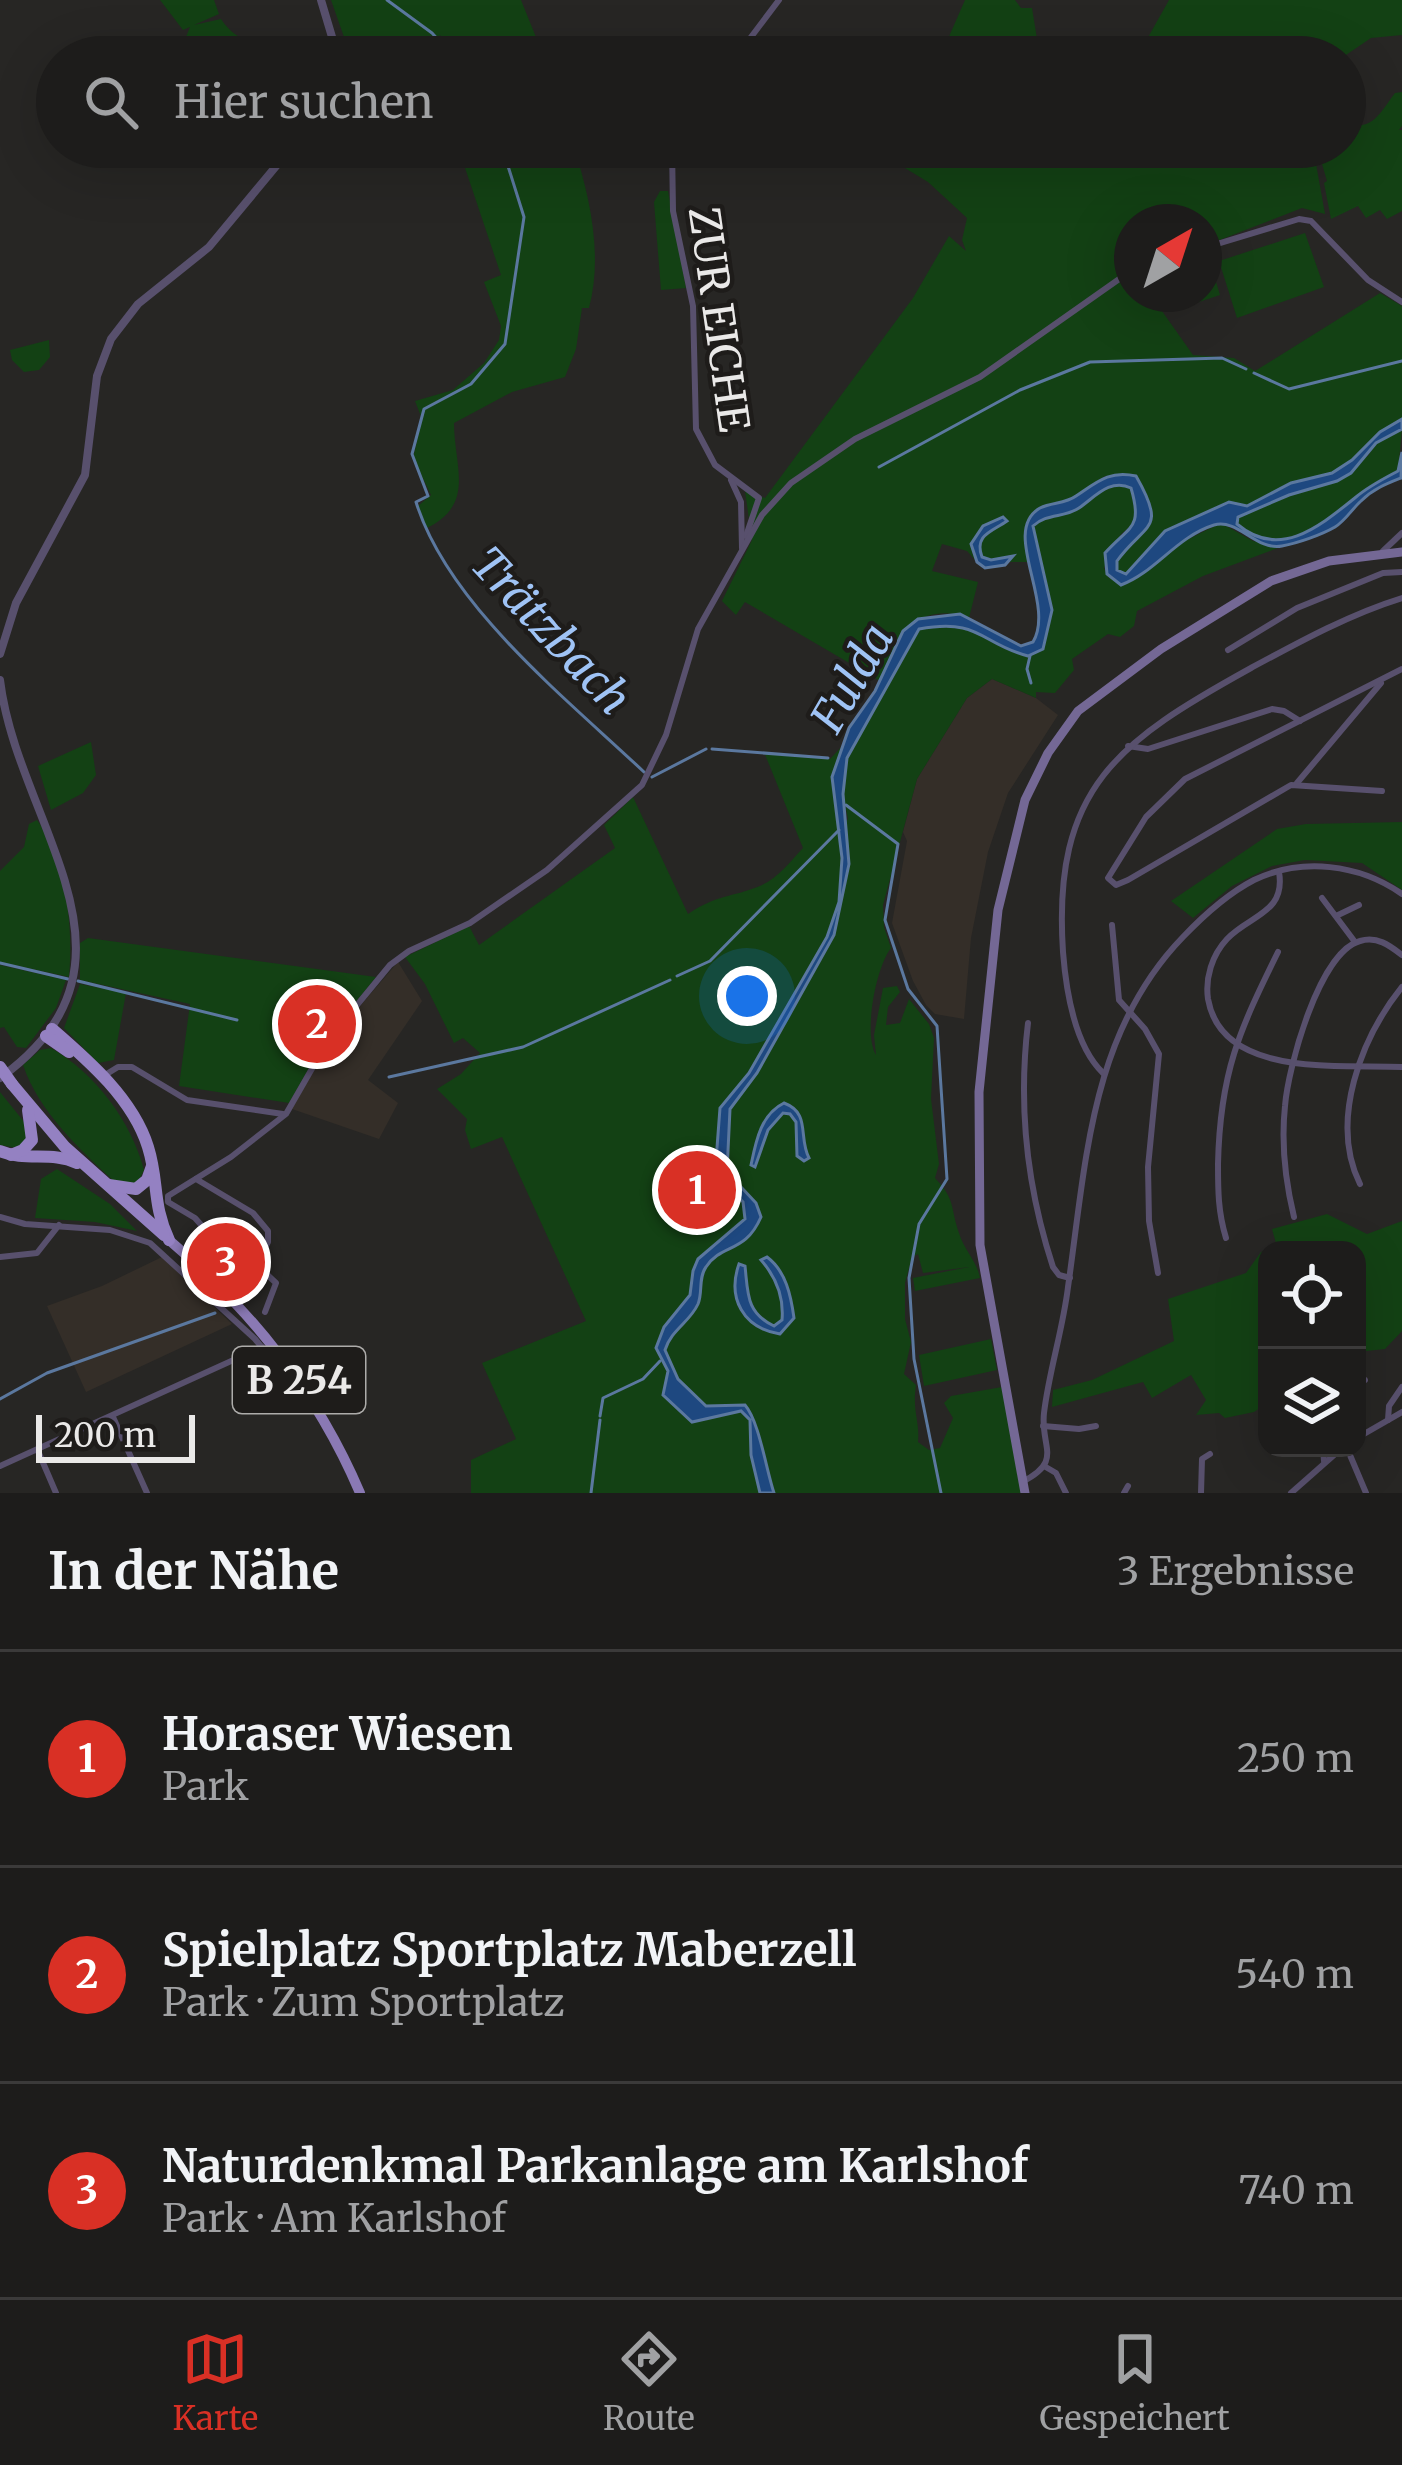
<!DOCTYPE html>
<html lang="de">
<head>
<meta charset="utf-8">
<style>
  :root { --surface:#1d1c1b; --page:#2a2928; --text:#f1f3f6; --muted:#a0a1a3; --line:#3b3a3a; --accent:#d93025 }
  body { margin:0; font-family:Merriweather,serif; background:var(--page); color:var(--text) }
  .controls { position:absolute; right:36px; bottom:36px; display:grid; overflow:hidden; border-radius:24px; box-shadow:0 12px 48px #0002 }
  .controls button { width:108px; height:108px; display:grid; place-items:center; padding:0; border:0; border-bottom:3px solid var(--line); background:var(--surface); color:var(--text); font:60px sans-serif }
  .compass { position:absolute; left:1114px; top:204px; width:108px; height:108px; border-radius:50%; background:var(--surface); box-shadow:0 12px 48px #0002; rotate:39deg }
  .scale { position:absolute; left:36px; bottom:30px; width:159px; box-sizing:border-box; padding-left:12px; border:6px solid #eae9e8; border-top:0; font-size:33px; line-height:42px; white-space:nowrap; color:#eae9e8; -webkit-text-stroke:9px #1e1c1a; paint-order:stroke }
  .you { position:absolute; left:747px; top:996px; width:42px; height:42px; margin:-30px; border:9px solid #fff; border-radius:50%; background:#1a73e8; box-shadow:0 0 0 18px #1a73e833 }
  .badge { display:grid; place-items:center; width:78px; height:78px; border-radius:50%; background:var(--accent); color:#fff; font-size:39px; font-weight:700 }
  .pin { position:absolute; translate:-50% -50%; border:6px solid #fff; box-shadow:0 3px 12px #0006 }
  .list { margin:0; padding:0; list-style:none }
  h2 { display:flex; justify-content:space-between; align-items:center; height:156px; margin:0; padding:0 48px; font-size:51px }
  h2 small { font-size:39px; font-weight:400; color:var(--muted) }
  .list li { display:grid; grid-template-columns:78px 1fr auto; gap:36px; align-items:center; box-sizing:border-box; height:216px; padding:0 48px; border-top:3px solid var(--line) }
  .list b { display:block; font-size:45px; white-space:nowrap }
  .list p { margin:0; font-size:39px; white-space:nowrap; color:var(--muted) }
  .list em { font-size:39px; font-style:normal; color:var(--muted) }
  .icon { flex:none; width:66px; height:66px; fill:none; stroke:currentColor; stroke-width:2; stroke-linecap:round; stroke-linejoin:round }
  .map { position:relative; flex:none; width:1402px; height:1493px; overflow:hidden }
  .search { position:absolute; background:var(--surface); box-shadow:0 12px 48px #0002; left:36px; right:36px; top:36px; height:132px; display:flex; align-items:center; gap:30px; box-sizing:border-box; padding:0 42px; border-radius:66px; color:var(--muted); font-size:45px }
  .sheet { height:804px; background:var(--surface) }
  nav { display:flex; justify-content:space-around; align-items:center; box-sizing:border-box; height:168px; border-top:3px solid var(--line); background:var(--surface); font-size:33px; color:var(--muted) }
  nav a { display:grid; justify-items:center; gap:6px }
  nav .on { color:var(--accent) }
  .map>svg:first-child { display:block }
</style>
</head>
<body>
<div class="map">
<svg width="1402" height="1493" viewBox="0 0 1402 1493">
  <rect width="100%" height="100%" fill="#272624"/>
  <!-- built -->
  <g fill="#342e28">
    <polygon points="992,679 1036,698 1058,715 1008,793 988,852 971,938 964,1019 935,1014 926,1005 913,981 892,923 907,841 903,832 917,779 967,698"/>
    <polygon points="398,962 422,1001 368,1080 398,1103 379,1139 292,1109 331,1040"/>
    <polygon points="162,1257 232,1324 86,1392 47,1306 102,1286"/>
  </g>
  <!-- green -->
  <g fill="#134114">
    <path d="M160,0h54l5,14 -25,11 27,-6c16,24 32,20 53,38h-96l12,-30 -7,3z"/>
    <polygon points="331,0 521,0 544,57 457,57 440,35 436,42 452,57 351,57"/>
    <polygon points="965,0 1015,0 1021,8 1032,8 1040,57 940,57"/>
    <polygon points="1169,0 1402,0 1402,35 1371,38 1343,57 1137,57"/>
    <path d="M1402,92v34l-3,4h3v81l-15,8 -7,-9 -14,8 -8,-12 -27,13 -7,-36 3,-2 -10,-34h28v-25c27,12 36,-11 50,-29z"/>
    <path d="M458,147h116c16,51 29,108 15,161h-7l-6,41 -11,28 -53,15 -58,31c0,43 22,81 -27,105l-9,-22 13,-11 -18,-37 9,-39 -7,-18 38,-11 31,-27 15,-23 2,-14 -17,-44 17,-7z"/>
    <path d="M900,147h235l16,19 20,-2 11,-17h131l12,67 -23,-6 -98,38v-24h-72v72h18l43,61 41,3 21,13 125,-78 22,13v113l-22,13 -28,28 -20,13 -41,10 -44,23 -18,-4 -64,29 -39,43 -10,-5 1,-8c28,-38 48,-34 18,-85h-30l-34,24 -31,8 -16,23 4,31h-18l1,-7 -20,5 -9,-3 -3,-16 22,-16 -18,1 -11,27 5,9 -10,-11 -25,-7 -10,27 46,11 -9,36c-55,-19 -70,22 -89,63l-135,-79 -9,13 -14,-14 30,-61 -7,-49 20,7 148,-200 36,-62 17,15 -4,-11 5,-22 -39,-36 -33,-20z"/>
    <polygon points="660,191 668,191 686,288 661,290 654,202"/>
    <polygon points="1305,233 1324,287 1237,318 1219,261"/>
    <polygon points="1210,262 1220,295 1175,310 1169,294 1204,294 1204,264"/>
    <polygon points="49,340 50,357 39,370 24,372 12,360 10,350"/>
    <path d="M1402,429l-4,42c-49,26 -103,100 -161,53l1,-7 71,-29 59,-32 8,-13z"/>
    <path d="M1122,484l9,4 6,33 -16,13 -17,34 5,10 34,-4 27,-26 51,-25 32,18 30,5 -80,30 -66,35 -3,15 -14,11 -12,-3 -36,25 2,11 -19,23 -19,-1v6l-44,-19 -25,19 -50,81 -34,126 1,22 7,21c-15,19 -28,86 -15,107l-2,-20 9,-47 14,-2 3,6 -12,15 -2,18 14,-2 9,-24 20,25 5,14 -3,61 8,65 -4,14c21,22 15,29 24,55 5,17 18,28 21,45l-65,13 -2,-13 56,-11 -46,6 -5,-19 -6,3 -7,26v36l6,23 -7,32 12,11c-4,27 4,36 2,57l11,8 11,-2 13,-30 -9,-15 7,-7 51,-9 19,106h-550v-33l45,-21 -34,-76 104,-42 -84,-184 -31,12 -6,-19 2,-11 -30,-30 24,-15 19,-21 -17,-15 -9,5 -29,-59 -20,-27 64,-31 10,19 136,-97 -11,-23 29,-28 55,117c30,-20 42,-16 72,-28 18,-8 30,-24 43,-38l-39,-96 66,7 15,-16 -13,34 8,50 8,-8 -5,-25 4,-36 72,-129c41,-6 66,4 100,25l29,-21 -15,-107c11,-10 22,-9 35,-15 19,-9 33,-23 54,-27z"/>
    <polygon points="91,742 96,775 83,793 51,810 38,766"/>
    <path d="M37,820c29,40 37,109 32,157l-69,-15v-91l24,-24 5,-23z"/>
    <polygon points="1402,822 1402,890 1362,863 1305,860 1272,866 1232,886 1193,918 1171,901 1277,829 1306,824"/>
    <polygon points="88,938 376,977 325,1040 289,1103 179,1086 190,1004 80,980 80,943"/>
    <polygon points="0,965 66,980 56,1008 26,1048 17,1047 4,1027 0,1028"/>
    <polygon points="80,984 126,993 114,1060 98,1063 64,1028"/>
    <path d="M51,1048c44,25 80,73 93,122l-7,14 -21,-1c-36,-33 -77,-71 -93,-118l17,-15z"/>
    <polygon points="0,1092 25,1123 28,1136 18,1148 0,1145"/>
    <polygon points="57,1169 110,1204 137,1231 95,1222 35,1218 41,1179"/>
    <polygon points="1327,1214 1367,1234 1402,1221 1402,1331 1385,1349 1357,1352 1357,1250 1268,1250 1277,1247 1272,1229"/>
    <polygon points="213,1243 251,1266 241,1283 230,1284 203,1258"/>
    <polygon points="1267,1250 1267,1403 1254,1412 1225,1418 1219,1413 1196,1415 1206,1400 1191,1375 1152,1398 1143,1382 1052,1407 1053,1390 1092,1380 1174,1341 1168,1299 1246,1273 1261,1252"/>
    <polygon points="991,1339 997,1370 924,1386 919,1355"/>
  </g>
  <!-- water -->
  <g fill="#1e4880" stroke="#5b789f" stroke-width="3">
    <path d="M1402,419v10l-26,14 -25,30 -14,8 -48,14 -51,22 -1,7c43,37 84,1 119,-27 13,-11 27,-18 42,-26l4,-19 -1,26c-15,6 -28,11 -40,23 -9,8 -16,20 -26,26 -14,8 -37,16 -53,19 -26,5 -44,-28 -68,-21 -38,12 -58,47 -93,60l-14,-11 -2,-21c25,-28 38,-24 26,-65 -21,-10 -36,9 -52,20 -15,10 -32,5 -46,18l19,84 -9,39 -15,7c-49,-13 -47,-38 -109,-27l-72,129 -4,36 6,70 -15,71 -77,138 -27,36 -3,63 29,31 5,14c-16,37 -39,26 -55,50 -8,11 -3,25 -8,37 -8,18 -27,26 -33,46l13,29 28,27 39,-1c14,16 21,64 29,88h-14l-9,-38 -1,-35 -9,-9 -49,11 -29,-27 5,-24 -12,-23 8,-21 26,-32 3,-24 5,-12 47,-40 -2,-17 -24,-24 -3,-17 4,-53 29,-35 78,-136 12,-35 3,-44 -10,-81 17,-49 26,-37 28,-60 15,-12 42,-5 61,32 12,-4c23,-39 -33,-111 7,-134 12,-6 25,-4 36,-12 21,-14 33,-26 60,-20 32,56 9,46 -19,85v9l9,4 39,-43 64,-29 18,4 44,-23 41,-10 20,-13 28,-28z"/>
    <path d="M1003,517l4,4c-16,11 -33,14 -25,36l9,3 22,-4 -8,9 -20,3 -8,-6 -6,-18 12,-18z"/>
    <path d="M784,1103c27,10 14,34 25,55l-5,3 -7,-5 -1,-34 -6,-8 -7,-1 -15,17 -13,37 -4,-2c5,-24 10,-51 33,-62z"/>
    <path d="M767,1257c19,14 24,39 27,61l-14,16c-37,-6 -53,-36 -41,-70l6,2c3,27 1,47 29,60l8,-6c2,-23 -6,-43 -21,-60z"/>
  </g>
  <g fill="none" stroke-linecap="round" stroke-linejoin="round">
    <!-- stream -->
    <g stroke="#5b789f" stroke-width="3">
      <polyline points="387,0 432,33 454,57"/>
      <path d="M502,147l22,70 -19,127 -34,40 -47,25 -12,45 16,42 -12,6c32,103 151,197 228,270"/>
      <polyline points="1254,373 1289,389 1402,361"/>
      <polyline points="879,467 1020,390 1090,362 1222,358 1246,369"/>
      <polyline points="1030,656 1027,669 1031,683"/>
      <polyline points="712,749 828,758"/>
      <polyline points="652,777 706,749"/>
      <polyline points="846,805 898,844 885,920 908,989 937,1026 947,1179 919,1224 909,1278 914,1359 941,1493"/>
      <polyline points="0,963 68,979"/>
      <polyline points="677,976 710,961 839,830"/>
      <polyline points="78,981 237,1020"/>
      <polyline points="389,1077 523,1047 670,980"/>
      <polyline points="0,1399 47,1373 215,1313"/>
      <polyline points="600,1416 603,1398 643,1379 660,1361"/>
      <polyline points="591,1493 600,1420"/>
    </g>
    <!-- minor -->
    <g stroke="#58506d" stroke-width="6">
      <polyline points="736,57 779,0"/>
      <polyline points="672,147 673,211 693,306 696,429 715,465 759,498 746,536"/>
      <polyline points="1204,248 1299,219 1311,221 1368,280 1402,302"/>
      <polyline points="731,480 741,502 742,548"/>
      <polyline points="1383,551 1402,533"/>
      <polyline points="1228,650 1297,608 1383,573 1402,572"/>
      <polyline points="1128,746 1148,749 1272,709 1284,711 1300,721"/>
      <polyline points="1297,783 1381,683"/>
      <polyline points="1382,791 1291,785 1128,880 1116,885 1108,878 1146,817 1185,779 1402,669"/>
      <path d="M1279,872c7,41 -29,43 -52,67 -15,16 -22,39 -19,60 14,80 134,65 194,68"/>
      <polyline points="1322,898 1355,942"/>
      <polyline points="1336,916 1359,905"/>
      <polyline points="1112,925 1119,1000 1145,1029 1159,1054 1148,1167 1149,1221 1158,1273"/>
      <path d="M1028,1023c-10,83 -1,165 25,244l6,8 11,3"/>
      <path d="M1103,1073c-28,-27 -37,-83 -40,-121 -11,-165 56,-211 188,-284 48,-26 99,-54 151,-70"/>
      <polyline points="105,1075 118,1067 132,1067 187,1100 283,1114"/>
      <polyline points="196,1179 253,1213 268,1231 268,1242 256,1264 276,1283 265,1312"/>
      <path d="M1360,1184c-31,-63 1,-146 42,-197"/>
      <polyline points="0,1217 25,1224 110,1230 150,1243 255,1339 285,1376"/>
      <path d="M1294,1217c-9,-37 -13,-73 -9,-111 3,-38 34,-154 75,-165 17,-5 29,4 42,14"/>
      <path d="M1226,1238c-8,-26 -8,-48 -8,-74 2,-91 21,-133 60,-212"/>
      <polyline points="0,1257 37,1253 59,1225"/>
      <polyline points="256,1264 218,1244 195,1218 168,1202 168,1196 231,1157 286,1114 329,1039 390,965 409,951 470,923 547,870 642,785 666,735 698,629 762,515 791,483 855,439 980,377 1132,270"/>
      <polyline points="1357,1382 1365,1380"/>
      <polyline points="113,1417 147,1493"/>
      <polyline points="1388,1420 1389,1406 1402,1387"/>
      <polyline points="1043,1426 1079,1429 1096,1426"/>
      <polyline points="1357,1438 1402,1412"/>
      <polyline points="1323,1448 1324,1461"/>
      <polyline points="1347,1448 1366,1493"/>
      <polyline points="38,1451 56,1493"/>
      <polyline points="0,1466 262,1347"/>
      <polyline points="1044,1466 1056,1473 1066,1493"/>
      <path d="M1022,1482c42,-21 18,-35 22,-69 5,-42 19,-84 24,-126 18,-124 22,-254 115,-350 21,-22 44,-43 71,-57 48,-23 105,-16 148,14"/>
      <polyline points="1124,1493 1128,1486"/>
      <polyline points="1201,1493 1202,1459 1210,1454"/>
      <polyline points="1291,1493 1342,1448"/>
    </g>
    <!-- tertiary -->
    <g stroke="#58506d" stroke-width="8">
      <polyline points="321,0 338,57"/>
      <polyline points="0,654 16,603 85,475 97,376 111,339 138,304 209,247 292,147"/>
      <path d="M0,680c17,144 162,281 0,398"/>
    </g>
    <!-- secondary -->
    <polyline stroke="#746895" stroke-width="9" points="1025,1493 980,1245 979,1092 998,910 1025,800 1048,753 1078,711 1161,649 1271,581 1329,561 1402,552"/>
    <!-- primary -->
    <path stroke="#8a79b4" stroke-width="10" d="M169,1240c83,71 148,152 191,253"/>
    <!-- trunk -->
    <g stroke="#9481c2" stroke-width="12">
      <path d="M52,1029c37,32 81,70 96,118 11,35 4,57 21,93"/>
      <polyline points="46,1036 69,1052"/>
      <polyline points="12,1084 65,1147 164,1235"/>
      <path d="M0,1151c26,11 51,0 77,12"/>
      <polyline points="11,1155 23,1150 32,1140 28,1110"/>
      <polyline points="109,1185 136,1189 147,1180 152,1166"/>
    </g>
    <!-- trunk-bridge -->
    <polyline stroke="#9481c2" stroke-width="12" points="0,1067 12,1084"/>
  </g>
  <g text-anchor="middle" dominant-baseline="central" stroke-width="9" stroke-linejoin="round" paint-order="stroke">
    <!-- shield labels -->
    <rect fill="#1e1c1a" stroke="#adacaa" stroke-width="3" x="233" y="1347" width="132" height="66" rx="9"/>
    <g font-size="39" font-weight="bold" fill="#eae9e8">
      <text x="299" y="1380">B 254</text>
    </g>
    <!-- street labels -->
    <g font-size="42" fill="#eae9e8" stroke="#1e1c1a">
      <text transform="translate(719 319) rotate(82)">ZUR EICHE</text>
    </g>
    <!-- water labels -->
    <g font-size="45" font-style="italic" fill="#9fc3f5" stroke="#1e1c1a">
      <text transform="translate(551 631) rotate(47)">Trätzbach</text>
      <text transform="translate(852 678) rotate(-60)">Fulda</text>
    </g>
  </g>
</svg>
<div class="controls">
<button><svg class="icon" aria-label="locate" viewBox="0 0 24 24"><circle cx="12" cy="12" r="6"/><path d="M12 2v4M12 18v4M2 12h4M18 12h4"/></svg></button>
<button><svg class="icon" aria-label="layers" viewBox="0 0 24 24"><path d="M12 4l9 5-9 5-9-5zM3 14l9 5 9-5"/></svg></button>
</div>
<svg class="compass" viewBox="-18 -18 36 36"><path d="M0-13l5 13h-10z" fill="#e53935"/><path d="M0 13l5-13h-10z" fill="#a0a1a3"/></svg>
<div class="scale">200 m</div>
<div class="you"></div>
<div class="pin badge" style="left:697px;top:1190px">1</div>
<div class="pin badge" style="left:317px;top:1024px">2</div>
<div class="pin badge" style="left:226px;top:1262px">3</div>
<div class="search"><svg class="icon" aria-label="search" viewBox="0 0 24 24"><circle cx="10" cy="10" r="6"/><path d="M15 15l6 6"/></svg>Hier suchen</div>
</div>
<section class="sheet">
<h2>In der Nähe<small>3 Ergebnisse</small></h2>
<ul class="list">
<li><span class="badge">1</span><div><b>Horaser Wiesen</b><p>Park</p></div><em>250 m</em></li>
<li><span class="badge">2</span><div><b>Spielplatz Sportplatz Maberzell</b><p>Park · Zum Sportplatz</p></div><em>540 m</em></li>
<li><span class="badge">3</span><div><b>Naturdenkmal Parkanlage am Karlshof</b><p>Park · Am Karlshof</p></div><em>740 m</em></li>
</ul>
</section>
<nav>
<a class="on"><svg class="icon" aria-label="map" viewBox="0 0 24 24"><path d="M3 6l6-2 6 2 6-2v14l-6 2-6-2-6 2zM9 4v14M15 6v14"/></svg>Karte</a>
<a><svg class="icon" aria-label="directions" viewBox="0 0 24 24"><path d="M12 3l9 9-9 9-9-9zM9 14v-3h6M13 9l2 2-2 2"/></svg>Route</a>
<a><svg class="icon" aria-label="saved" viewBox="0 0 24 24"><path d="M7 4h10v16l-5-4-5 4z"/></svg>Gespeichert</a>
</nav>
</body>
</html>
